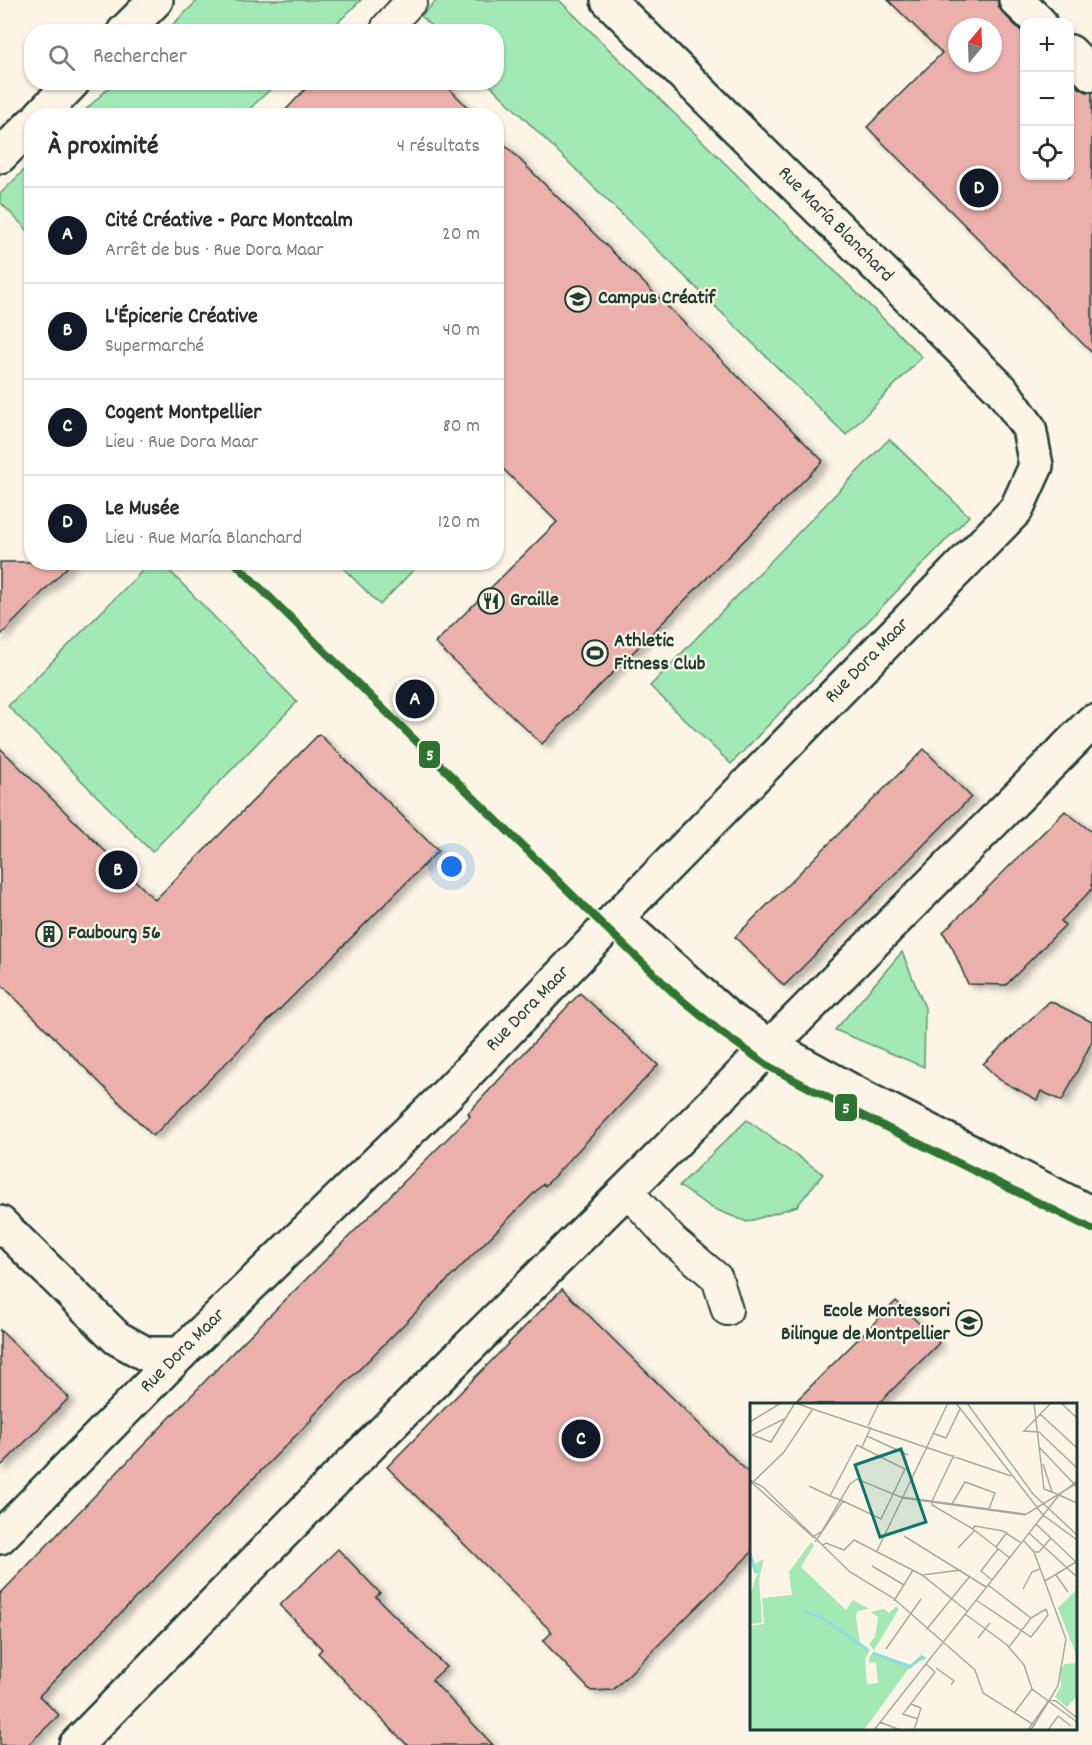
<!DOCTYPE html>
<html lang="fr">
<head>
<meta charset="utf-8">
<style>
  :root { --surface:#fff; --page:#f7f7f7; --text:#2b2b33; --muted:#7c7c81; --line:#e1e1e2; --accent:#111827 }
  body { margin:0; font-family:Dekko,sans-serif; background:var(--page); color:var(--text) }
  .controls { position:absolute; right:18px; top:18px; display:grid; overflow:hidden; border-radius:12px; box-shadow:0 2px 4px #0004 }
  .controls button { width:54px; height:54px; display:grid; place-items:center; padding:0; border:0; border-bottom:2px solid var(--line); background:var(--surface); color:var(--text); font:30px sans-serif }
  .compass { position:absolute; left:948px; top:18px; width:54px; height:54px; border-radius:50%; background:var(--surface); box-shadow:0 2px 4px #0004; rotate:19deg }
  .you { position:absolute; left:452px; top:867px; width:21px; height:21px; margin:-15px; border:4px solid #fff; border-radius:50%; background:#1a73e8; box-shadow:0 0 0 9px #1a73e833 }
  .badge { display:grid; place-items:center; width:39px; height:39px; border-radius:50%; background:var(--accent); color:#fff; font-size:20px; font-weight:700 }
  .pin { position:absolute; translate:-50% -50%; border:3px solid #fff; box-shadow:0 2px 6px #0006 }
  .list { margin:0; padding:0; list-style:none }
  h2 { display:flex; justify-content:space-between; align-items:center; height:78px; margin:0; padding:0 24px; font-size:26px }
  h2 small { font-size:20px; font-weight:400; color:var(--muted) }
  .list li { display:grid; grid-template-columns:39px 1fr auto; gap:18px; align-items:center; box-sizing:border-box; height:96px; padding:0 24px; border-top:2px solid var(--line) }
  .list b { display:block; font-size:22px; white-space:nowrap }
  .list p { margin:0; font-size:20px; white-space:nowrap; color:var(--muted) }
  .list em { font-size:20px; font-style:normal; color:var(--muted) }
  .icon { flex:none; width:33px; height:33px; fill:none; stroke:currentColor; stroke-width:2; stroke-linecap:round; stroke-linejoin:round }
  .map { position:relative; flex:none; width:1092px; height:1745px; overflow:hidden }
  .search { position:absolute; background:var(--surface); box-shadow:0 2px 4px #0004; left:24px; top:24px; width:480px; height:66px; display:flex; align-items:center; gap:15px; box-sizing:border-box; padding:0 21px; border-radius:24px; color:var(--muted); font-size:22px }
  .panel { position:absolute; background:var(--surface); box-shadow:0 2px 4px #0004; left:24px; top:108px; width:480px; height:462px; border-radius:24px }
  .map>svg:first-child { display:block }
</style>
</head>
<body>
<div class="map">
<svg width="1092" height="1745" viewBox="0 0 1092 1745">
  <defs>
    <filter id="shadow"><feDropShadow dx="6" dy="4" stdDeviation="3" flood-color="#0004"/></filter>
  </defs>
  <rect width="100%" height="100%" fill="#fcf5e5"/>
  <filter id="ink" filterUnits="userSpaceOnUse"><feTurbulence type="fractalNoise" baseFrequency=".0167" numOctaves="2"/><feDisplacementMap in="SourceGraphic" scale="12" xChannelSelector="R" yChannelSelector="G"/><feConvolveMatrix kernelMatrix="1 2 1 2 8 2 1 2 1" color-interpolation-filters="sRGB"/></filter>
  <g filter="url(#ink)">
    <!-- green -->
    <g fill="#a2e9b6" stroke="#609375" stroke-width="1.5">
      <polygon points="198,0 361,0 329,31 166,31"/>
      <polygon points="437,0 559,0 922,357 846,435 488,83 496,82 496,32 436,31 421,16"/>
      <polygon points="114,83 114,82 277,83 243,115 80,115"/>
      <polygon points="31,163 31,234 0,202 0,194"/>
      <polygon points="889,439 969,516 731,764 650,686"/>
      <polygon points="151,562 162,563 297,702 152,852 8,706"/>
      <polygon points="338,563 420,563 380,605"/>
      <polygon points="902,952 925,1008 924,1067 835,1030"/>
      <polygon points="747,1120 823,1174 797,1206 747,1222 712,1208 679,1186"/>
    </g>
    <!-- building -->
    <g fill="#ebb0ab" stroke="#1f3d34" stroke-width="1.5" fill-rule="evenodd" filter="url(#shadow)">
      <path d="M888,0h110v6l5,7 21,21v142h46v-98l9,10 8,4h5v261l-225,-226 75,-74zM957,27h36v36h-36z"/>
      <polygon points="312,82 443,82 476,116 280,116"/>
      <polygon points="496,136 823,461 542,744 435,643 557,522 496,462"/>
      <polygon points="0,562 72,562 0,636"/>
      <polygon points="319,734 438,851 153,1136 0,983 0,748 155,900"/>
      <polygon points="924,749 971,797 784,986 735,937"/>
      <polygon points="1065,811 1092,832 1092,889 1061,921 1065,925 1006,985 968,984 953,949 943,932"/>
      <polygon points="580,993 658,1065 545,1186 543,1184 311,1418 312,1419 39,1696 59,1715 28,1745 0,1745 0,1594 236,1349 470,1116 468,1113"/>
      <polygon points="1050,1001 1092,1022 1092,1041 1062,1101 1041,1091 1037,1100 1000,1080 983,1064"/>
      <polygon points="562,1289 752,1476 752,1552 613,1690 591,1691 543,1641 552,1632 387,1467"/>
      <polygon points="896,1301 939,1343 878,1404 793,1404"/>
      <polygon points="0,1330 69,1398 0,1467"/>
      <polygon points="338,1549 380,1593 376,1597 446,1667 432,1680 493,1745 407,1745 318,1653 322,1649 280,1605"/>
    </g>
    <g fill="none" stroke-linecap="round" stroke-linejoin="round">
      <!-- lane casing -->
      <g stroke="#1f3d34" stroke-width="34">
        <g id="lane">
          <polyline points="387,27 412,0"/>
          <polyline points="626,1190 673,1241 717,1278 727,1310"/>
        </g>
      </g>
      <!-- street casing -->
      <g stroke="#1f3d34" stroke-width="38">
        <g id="street">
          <polyline points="1016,0 1039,22"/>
          <polyline points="124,32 156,0"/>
          <polyline points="1070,52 1092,74"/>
          <polyline points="40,116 73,82"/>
          <polyline points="0,156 32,124"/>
          <polyline points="616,918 728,1018 770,1046 864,1098 1092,1214"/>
          <polyline points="0,1223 117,1338 146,1354 180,1354"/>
          <path id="s1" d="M0,1537l180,-183 261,-254 175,-182 400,-408 20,-44 -7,-38 -27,-38 -394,-390"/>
          <polyline points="76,1745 328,1487 670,1147 1092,722"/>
        </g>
      </g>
      <!-- lane -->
      <use href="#lane" stroke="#fcf5e5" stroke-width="30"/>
      <!-- street -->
      <use href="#street" stroke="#fcf5e5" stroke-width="33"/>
      <!-- tram-1 casing -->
      <g stroke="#fcf5e5" stroke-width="12">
        <polyline id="tram-1" points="234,562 606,928 677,996 722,1033 770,1067 851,1110 1092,1229"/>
      </g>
      <!-- tram-1 -->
      <use href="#tram-1" stroke="#2d7431" stroke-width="8"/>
    </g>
  </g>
  <!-- icons -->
  <defs>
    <g id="university-ring" transform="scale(1.35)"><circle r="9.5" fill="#fcf5e5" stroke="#1f3d34" stroke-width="1.5"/><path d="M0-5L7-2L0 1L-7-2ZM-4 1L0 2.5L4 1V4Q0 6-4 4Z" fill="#1f3d34"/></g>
    <g id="restaurant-ring" transform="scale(1.35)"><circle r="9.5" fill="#fcf5e5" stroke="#1f3d34" stroke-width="1.5"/><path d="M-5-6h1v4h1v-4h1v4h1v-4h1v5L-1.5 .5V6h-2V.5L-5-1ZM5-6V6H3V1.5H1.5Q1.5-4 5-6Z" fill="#1f3d34"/></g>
    <g id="stadium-ring" transform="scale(1.35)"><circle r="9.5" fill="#fcf5e5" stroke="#1f3d34" stroke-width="1.5"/><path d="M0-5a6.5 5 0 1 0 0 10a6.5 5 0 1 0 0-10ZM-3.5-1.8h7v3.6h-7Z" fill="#1f3d34"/></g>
    <g id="building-ring" transform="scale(1.35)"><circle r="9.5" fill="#fcf5e5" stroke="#1f3d34" stroke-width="1.5"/><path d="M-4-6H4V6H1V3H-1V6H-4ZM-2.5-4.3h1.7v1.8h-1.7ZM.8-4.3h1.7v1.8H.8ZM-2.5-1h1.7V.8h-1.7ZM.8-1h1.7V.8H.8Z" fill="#1f3d34"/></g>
    <g id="school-ring" transform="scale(1.35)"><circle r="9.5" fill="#fcf5e5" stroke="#1f3d34" stroke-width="1.5"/><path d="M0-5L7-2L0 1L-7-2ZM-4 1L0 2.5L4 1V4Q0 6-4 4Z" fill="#1f3d34"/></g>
  </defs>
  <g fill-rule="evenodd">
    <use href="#university-ring" x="578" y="299"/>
    <use href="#restaurant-ring" x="491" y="601"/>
    <use href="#stadium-ring" x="595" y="653"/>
    <use href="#building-ring" x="49" y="934"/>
    <use href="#school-ring" x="969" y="1323"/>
  </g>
  <g text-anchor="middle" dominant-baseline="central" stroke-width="4.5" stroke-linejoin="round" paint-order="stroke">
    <!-- street labels -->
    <g font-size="20" fill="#1f3d34" stroke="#fcf5e5">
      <text transform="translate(835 225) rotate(45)">Rue María Blanchard</text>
      <text stroke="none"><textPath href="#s1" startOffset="1233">Rue Dora Maar</textPath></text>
      <text stroke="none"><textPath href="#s1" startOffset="747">Rue Dora Maar</textPath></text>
      <text stroke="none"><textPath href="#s1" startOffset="261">Rue Dora Maar</textPath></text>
    </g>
    <!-- poi labels -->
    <g font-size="20" font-weight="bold" fill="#1f3d34" stroke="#fcf5e5" text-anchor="start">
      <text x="598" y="299">Campus Créatif</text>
      <text x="510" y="601">Graille</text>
      <text x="614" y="642">Athletic<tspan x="614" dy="23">Fitness Club</tspan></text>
      <text x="68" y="934">Faubourg 56</text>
      <text x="950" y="1312" text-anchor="end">Ecole Montessori<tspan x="950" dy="23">Bilingue de Montpellier</tspan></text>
    </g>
  </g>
  <!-- overview -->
  <g transform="translate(750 1403)">
    <rect width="327" height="327" fill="#fcf5e5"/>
    <path d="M61,139l3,3 -13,22 45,43 7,-10 16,9 -12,2 -1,7 4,25 10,7 -5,9 2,25 11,-1 -2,-21 -7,1v-5l4,-6 38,13 11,-10 4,3 -17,10 -45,62h-114v-104l14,-2 -2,-26 30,-3 -3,-23zM14,156l-5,20 3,44 -12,1v-29l7,-21 -2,-10zM327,186v68l-19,-49zM146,203l3,3 -25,41 -5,-6 6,-7 3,-20 -8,-5 14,-3 5,4zM327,260v33l-10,11 -12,-10 6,-11 -1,-15 5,-7z" fill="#a2e9b6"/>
    <path fill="none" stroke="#8bdce5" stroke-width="3" d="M0,151l6,19M55,208l18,7 45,32M123,250l37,14 11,-10 4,2"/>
    <path fill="none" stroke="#a4ab9e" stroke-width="1.5" d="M45,0l216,73M206,0l87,112M217,0l66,91 44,41M284,0l10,86 15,6 18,-14M301,0l-27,28 15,1 38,36M311,0l16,15M290,11l37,34M0,19l31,-19M118,23l11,-23M183,30l13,5 14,-29M2,32l19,7 24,-39M2,32l32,-16M117,33l41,19M112,44l9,-20M289,44l38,40M293,61l9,28M0,77l13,7 87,85 43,26 82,72 8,23 51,32M0,78l63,56 9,-6 28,-47 7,-5 46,19 122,17 52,-32M0,82l34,-33 28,-42M59,83l21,10 13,5 38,18 24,-50 -48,-24 -27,51M152,94l123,17M182,98v4l41,24 37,29M182,98l22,-46M202,101l13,-22 30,11 -6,16M293,112l34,25M286,121l40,38 -31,19M223,126l2,-3 28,5 18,12M279,130l48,44M154,133l82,51M273,137l11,12 32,87 -8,47 -27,44M65,139l28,-41M72,143l4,-3 18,7 10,-10 68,35 45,36M246,144l11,-15M208,145l17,-18M127,148l71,-148M284,149h5l12,-14M122,163l32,19M172,172l39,-5M306,172l12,17M242,177l-11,-9 17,-22M238,182l43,33M273,186l9,-17 8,-3M226,197l55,37 17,-22 -2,-6M144,198l19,-31M215,211l41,30 18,21 8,24 45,33M176,227l44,-54M228,235l12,-15M259,244l22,-29 15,-9M136,246l35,-50M186,265l18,13 -3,4M161,301l10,4 -7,22M265,309l17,-23M168,316l-15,-5 32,-42 -9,-8M130,319l20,8M124,327l185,-235 18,8M278,327l21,-30 7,1 21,17M298,327l10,-14 13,10"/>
    <path fill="#0f766e" fill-opacity="0.15" stroke="#0f766e" stroke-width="3" d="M151,46l25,73 -46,15 -25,-72z"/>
    <rect width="327" height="327" fill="none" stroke="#1f3d34" stroke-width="3"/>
  </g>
  <g stroke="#fcf5e5" stroke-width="2">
    <rect x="418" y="740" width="23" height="29" rx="6" fill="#2d7431"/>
    <rect x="834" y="1093" width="24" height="29" rx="6" fill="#2d7431"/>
  </g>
  <g font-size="16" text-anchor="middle" font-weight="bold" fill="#fff">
    <text x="430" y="760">5</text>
    <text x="846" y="1113">5</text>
  </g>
</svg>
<div class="controls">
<button>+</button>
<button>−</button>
<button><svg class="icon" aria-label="locate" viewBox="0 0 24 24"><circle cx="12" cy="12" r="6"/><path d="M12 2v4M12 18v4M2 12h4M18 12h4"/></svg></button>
</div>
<svg class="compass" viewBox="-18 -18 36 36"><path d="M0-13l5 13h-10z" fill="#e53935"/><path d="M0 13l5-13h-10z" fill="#7c7c81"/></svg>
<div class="you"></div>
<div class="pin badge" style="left:415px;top:699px">A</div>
<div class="pin badge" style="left:118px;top:870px">B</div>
<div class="pin badge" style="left:581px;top:1439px">C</div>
<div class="pin badge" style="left:979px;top:188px">D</div>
<div class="search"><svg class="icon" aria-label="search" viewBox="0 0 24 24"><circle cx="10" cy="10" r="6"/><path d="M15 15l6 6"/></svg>Rechercher</div>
<section class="panel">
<h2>À proximité<small>4 résultats</small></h2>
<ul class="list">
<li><span class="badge">A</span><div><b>Cité Créative - Parc Montcalm</b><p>Arrêt de bus · Rue Dora Maar</p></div><em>20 m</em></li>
<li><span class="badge">B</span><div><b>L'Épicerie Créative</b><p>Supermarché</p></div><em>40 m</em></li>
<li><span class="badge">C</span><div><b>Cogent Montpellier</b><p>Lieu · Rue Dora Maar</p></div><em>80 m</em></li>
<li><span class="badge">D</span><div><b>Le Musée</b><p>Lieu · Rue María Blanchard</p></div><em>120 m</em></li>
</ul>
</section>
</div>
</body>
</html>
